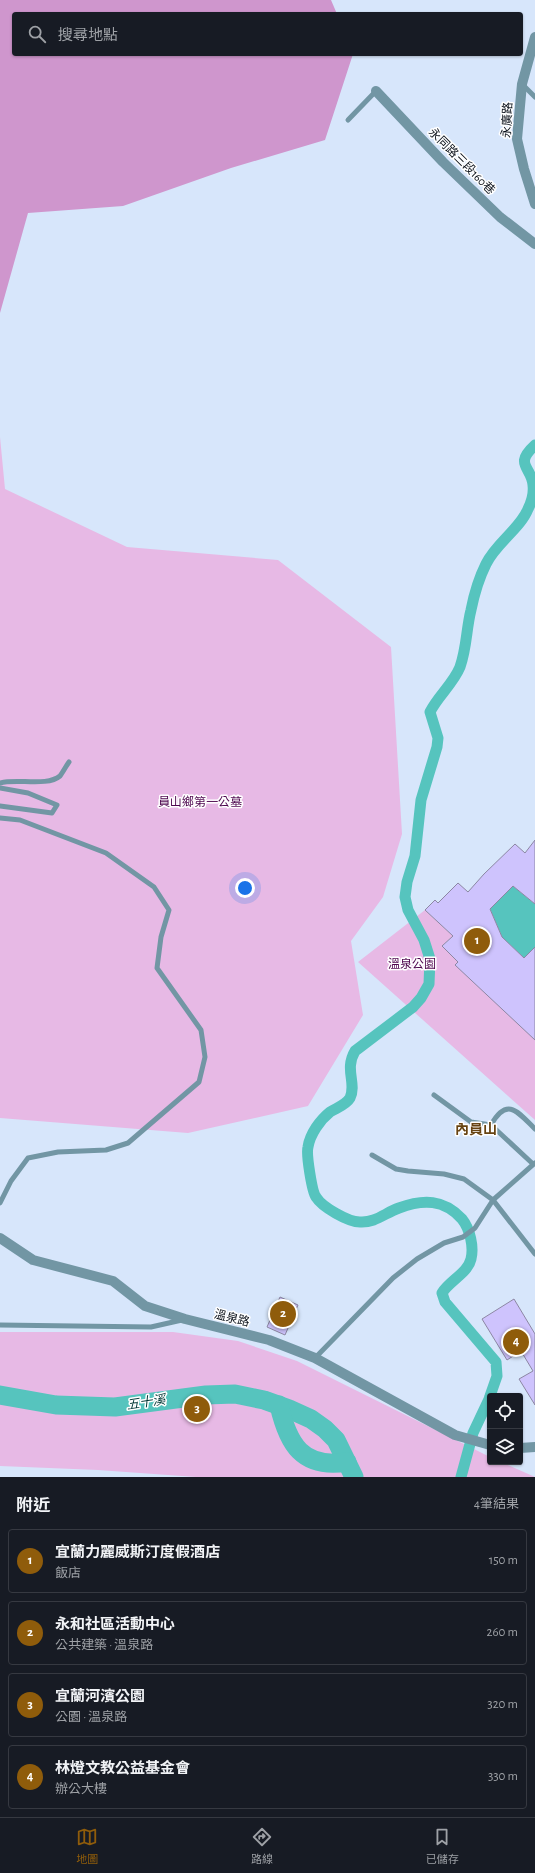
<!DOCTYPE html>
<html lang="zh-TW">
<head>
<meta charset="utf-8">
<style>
  :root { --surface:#171b24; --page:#242831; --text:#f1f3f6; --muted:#9ea1a6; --line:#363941; --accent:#8f5c0b }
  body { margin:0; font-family:"Alegreya Sans","Noto Sans TC",sans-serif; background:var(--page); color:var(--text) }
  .controls { position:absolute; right:12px; bottom:12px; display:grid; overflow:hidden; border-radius:4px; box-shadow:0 1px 3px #0004 }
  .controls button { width:36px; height:36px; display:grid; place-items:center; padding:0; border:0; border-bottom:1px solid var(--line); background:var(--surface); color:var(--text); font:20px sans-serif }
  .you { position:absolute; left:245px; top:888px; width:14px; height:14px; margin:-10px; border:3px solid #fff; border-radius:50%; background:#1a73e8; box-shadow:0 0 0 6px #1a73e833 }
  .badge { display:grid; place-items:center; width:26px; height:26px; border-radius:50%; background:var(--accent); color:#fff; font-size:13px; font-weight:700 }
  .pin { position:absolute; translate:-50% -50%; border:2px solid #fff; box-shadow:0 1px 4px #0006 }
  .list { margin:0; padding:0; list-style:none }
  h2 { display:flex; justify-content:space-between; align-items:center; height:52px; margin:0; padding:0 16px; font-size:17px }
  h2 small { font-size:13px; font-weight:400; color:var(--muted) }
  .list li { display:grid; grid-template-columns:26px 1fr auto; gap:12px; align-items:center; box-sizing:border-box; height:64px; margin:0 8px 8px; padding:0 8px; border:1px solid var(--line); border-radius:4px }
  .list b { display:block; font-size:15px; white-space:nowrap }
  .list p { margin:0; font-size:13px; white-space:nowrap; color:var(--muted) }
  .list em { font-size:13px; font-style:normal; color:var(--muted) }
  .icon { flex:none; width:22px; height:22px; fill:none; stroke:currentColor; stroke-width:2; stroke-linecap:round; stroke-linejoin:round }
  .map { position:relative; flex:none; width:535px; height:1477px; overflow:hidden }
  .search { position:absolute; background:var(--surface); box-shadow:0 1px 3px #0004; left:12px; right:12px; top:12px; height:44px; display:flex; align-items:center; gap:10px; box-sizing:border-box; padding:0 14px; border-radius:4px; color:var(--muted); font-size:15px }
  .sheet { height:340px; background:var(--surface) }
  nav { display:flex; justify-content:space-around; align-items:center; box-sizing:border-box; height:56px; border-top:1px solid var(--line); background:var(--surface); font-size:11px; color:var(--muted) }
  nav a { display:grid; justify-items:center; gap:2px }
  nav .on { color:var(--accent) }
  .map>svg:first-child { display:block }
</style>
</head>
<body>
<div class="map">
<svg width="535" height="1477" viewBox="0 0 535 1477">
  <rect width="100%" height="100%" fill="#d7e6fb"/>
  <!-- green -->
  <g fill="#e7b9e5">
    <polygon points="0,437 5,489 127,547 278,560 391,647 402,834 383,897 351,941 363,1015 308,1106 188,1133 0,1118"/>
    <polygon points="425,910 453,936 442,946 535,1040 535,1120 358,962"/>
    <polygon points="0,1332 173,1332 238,1341 297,1361 490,1457 490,1462 501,1462 535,1477 196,1477 98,1470 0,1466"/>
  </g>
  <!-- forest -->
  <polygon fill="#cf96cd" points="0,0 331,0 337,14 14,14 14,54 353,54 325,140 231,168 123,206 28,213 0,313"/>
  <!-- water -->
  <polygon fill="#56c4be" points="513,886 535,904 535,947 524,958 502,937 490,909"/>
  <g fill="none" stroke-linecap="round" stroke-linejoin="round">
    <!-- canal -->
    <g stroke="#56c4be" stroke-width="11">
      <path d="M490,1396l7,-20 -1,-14 -51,-60 -3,-9c7,-12 26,-20 29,-34 3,-12 -1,-30 -9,-40 -18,-20 -39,-20 -63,-11 -14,5 -24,15 -39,14 -12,0 -38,-15 -44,-25 -4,-5 -10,-43 -8,-50 2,-13 12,-27 22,-35 6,-4 16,-7 20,-14 7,-15 -6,-28 5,-47l58,-44 8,-9 8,-14 1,-25 -6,-19 -16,-30 -3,-13 2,-15 8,-26 6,-56 16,-53 1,-9 -8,-26c8,-16 23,-28 30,-45 7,-20 6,-37 11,-57 3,-15 8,-32 15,-46 10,-21 34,-35 42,-55 4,-8 6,-16 5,-24 -1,-18 -20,-20 2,-40"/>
      <polyline points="461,1477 473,1433 490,1397"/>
    </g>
    <!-- river -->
    <g stroke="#56c4be" stroke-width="19">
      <polyline points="0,1395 56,1405 115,1407 206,1395 235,1394 264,1400 289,1409 311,1419 325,1429 336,1440 354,1477"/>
      <path d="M279,1405c9,39 23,64 68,57"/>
    </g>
  </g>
  <!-- building -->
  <g fill="#cec3fd" stroke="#8c87a3">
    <polygon points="535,840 535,904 513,886 490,909 502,937 524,958 535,947 535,1040 455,965 458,962 442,946 453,936 425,910 435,900 438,903 458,883 468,892 484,874 515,844 525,853"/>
    <polygon points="280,1297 298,1305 285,1335 267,1327"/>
    <polygon points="514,1299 535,1334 535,1405 519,1379 533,1371 521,1351 507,1360 482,1319"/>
  </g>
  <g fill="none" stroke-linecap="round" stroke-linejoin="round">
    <!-- service -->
    <g stroke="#7296a4" stroke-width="5">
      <polyline points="523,85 535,97"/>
      <polyline points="348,120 376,91"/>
      <path d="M0,783c16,-5 47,4 60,-7 3,-4 6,-10 9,-14"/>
      <polyline points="0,788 28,793 57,805 52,813 0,806"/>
      <polyline points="0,818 20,820 106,853 154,887 169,910 161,937 157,968 201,1030 205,1057 199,1082 128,1143 106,1150 58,1152 28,1158 11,1181 0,1203"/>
      <polyline points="434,1095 471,1122 491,1125 533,1164"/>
      <path d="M491,1125c16,-29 27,-13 44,4"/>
      <polyline points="372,1155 396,1169 408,1171 444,1174 464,1179 493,1200 535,1254"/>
      <polyline points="0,1325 151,1327 182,1320"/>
      <polyline points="315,1358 393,1278 417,1259 444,1243 463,1237 475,1228 493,1200 535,1163"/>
    </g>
    <!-- minor -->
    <polyline stroke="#7296a4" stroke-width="10" points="376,91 443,162 500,217 535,244"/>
    <!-- tertiary -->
    <g stroke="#7296a4" stroke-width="10">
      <polyline points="535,37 522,84 517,139 524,169 535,204"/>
      <polyline points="0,1238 33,1260 113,1281 145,1306 185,1319 269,1340 315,1358 455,1435 490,1445"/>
      <polyline points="520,1448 535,1447"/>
    </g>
  </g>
  <g text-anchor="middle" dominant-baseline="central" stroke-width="3" stroke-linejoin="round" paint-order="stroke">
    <!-- street labels -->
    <g font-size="12" fill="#0a1019" stroke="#fff">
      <text transform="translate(507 120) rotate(-87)">永廣路</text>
      <text transform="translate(462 161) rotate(45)">永同路三段160巷</text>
      <text transform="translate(232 1318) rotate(14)">溫泉路</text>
    </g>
    <!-- park labels -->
    <g font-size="12" fill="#4e074f" stroke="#fff">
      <text x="200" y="802">員山鄉第一公墓</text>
      <text x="412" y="964">溫泉公園</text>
    </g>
    <!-- water labels -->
    <g font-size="13" font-style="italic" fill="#003735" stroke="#fff">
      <text transform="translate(146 1403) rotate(-8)">五十溪</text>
    </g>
    <!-- quarter labels -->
    <g font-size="14" font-weight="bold" fill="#674311" stroke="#fff">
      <text x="476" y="1130">內員山</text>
    </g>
  </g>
</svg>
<div class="controls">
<button><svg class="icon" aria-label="locate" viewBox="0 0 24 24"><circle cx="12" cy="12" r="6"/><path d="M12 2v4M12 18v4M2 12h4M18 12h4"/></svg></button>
<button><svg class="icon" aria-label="layers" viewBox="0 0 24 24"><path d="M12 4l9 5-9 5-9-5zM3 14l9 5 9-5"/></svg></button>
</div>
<div class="you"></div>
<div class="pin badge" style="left:477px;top:941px">1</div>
<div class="pin badge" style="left:283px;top:1314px">2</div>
<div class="pin badge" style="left:197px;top:1409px">3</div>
<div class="pin badge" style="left:516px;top:1342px">4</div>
<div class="search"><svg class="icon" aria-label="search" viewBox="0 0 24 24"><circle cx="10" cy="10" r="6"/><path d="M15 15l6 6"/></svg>搜尋地點</div>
</div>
<section class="sheet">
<h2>附近<small>4筆結果</small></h2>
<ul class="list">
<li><span class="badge">1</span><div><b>宜蘭力麗威斯汀度假酒店</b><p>飯店</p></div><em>150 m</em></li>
<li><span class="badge">2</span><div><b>永和社區活動中心</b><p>公共建築 · 溫泉路</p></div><em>260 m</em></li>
<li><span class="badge">3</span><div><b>宜蘭河濱公園</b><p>公園 · 溫泉路</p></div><em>320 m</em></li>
<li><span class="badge">4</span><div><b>林燈文教公益基金會</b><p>辦公大樓</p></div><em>330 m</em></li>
</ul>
</section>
<nav>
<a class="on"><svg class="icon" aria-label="map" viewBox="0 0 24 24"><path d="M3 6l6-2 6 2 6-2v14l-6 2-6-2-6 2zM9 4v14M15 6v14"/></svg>地圖</a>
<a><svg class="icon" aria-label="directions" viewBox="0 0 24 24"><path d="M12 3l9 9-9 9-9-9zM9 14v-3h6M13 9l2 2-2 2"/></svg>路線</a>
<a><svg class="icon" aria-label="saved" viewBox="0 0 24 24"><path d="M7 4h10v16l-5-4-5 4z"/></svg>已儲存</a>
</nav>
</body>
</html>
